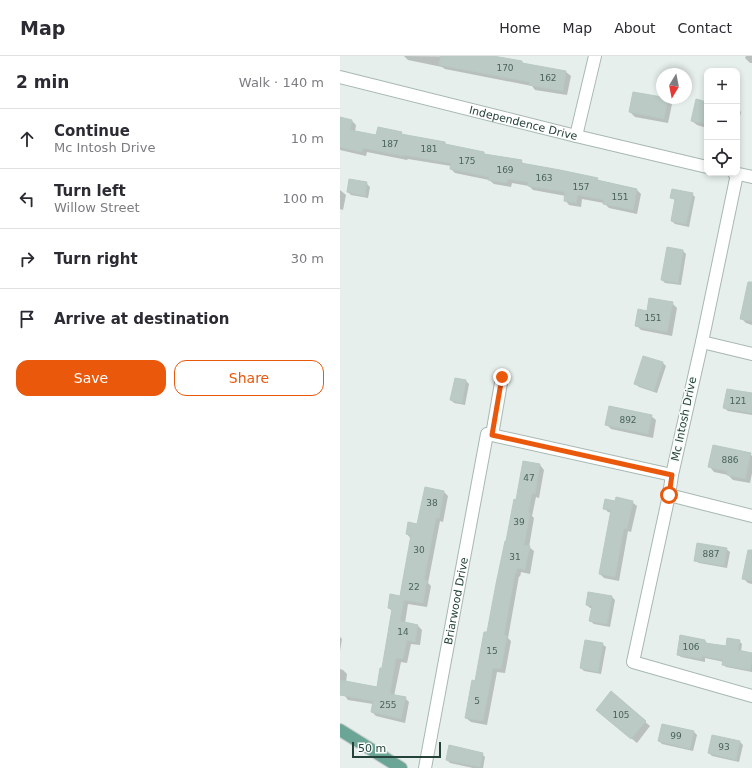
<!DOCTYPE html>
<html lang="en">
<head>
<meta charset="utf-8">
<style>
  :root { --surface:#fff; --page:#f7f7f7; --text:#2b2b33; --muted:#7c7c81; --line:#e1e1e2; --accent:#ea580c }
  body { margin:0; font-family:"DejaVu Sans",sans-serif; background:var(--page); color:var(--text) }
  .controls { position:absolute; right:12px; top:12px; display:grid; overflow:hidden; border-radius:8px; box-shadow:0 2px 6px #0003 }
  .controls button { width:36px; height:36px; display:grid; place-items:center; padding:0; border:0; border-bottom:1px solid var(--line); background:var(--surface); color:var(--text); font:20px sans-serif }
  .compass { position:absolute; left:316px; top:12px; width:36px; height:36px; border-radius:50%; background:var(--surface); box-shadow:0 2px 6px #0003; rotate:190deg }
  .scale { position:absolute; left:12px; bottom:10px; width:89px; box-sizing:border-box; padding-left:4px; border:2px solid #24423a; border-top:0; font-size:11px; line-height:14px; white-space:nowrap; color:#24423a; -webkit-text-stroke:3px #f7fbf9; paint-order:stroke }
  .stop { position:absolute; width:12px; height:12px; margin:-9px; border:3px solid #ea580c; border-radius:50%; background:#fff }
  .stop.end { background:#ea580c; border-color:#fff; box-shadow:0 1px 4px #0008 }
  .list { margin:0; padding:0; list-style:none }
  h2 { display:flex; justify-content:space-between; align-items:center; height:52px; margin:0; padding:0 16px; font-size:17px }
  h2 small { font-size:13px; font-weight:400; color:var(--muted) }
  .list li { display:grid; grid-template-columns:26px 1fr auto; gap:12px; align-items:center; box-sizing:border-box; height:60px; padding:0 16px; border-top:1px solid var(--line) }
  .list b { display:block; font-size:15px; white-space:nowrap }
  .list p { margin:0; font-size:13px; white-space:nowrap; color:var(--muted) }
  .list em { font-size:13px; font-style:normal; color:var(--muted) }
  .actions { display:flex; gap:8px; padding:12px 16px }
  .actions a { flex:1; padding:9px 0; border:1px solid var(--accent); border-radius:12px; text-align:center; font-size:14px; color:var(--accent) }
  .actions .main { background:var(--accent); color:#fff }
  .icon { flex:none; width:22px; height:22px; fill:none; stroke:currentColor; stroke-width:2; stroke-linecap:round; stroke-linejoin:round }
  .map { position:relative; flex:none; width:412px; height:712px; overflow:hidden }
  header { display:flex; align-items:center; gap:24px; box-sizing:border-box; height:56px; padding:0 20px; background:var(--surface); border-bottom:1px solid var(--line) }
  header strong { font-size:19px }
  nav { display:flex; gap:22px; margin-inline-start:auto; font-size:14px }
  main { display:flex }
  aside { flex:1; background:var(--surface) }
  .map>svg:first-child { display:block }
</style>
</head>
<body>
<header>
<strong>Map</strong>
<nav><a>Home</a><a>Map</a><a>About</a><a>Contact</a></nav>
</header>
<main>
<aside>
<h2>2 min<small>Walk · 140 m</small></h2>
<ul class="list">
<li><svg class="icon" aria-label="ahead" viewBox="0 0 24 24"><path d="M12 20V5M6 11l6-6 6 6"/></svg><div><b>Continue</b><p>Mc Intosh Drive</p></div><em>10 m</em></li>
<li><svg class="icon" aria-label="left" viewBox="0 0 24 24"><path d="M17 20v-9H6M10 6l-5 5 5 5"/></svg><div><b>Turn left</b><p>Willow Street</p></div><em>100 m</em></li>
<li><svg class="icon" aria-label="right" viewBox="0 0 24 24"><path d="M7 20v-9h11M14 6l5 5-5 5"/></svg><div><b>Turn right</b></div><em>30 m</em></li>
<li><svg class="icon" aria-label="arrive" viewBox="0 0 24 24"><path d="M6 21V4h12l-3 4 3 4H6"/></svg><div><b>Arrive at destination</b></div></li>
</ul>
<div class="actions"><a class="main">Save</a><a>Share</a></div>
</aside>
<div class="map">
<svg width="412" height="712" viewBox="0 0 412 712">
  <rect width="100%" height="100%" fill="#e6efeb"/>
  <!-- shadow -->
  <g fill="#0003">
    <polygon points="64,0 151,1 182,6 184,8 226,16 231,20 227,39 195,34 192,30 105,13 102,11 68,4"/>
    <polygon points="406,0 412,0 412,7 410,7 405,2"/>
    <polygon points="327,43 332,48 328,67 295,61 290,56"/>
    <polygon points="367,47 367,72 357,69 352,65"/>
    <polygon points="397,51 401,56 397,74"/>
    <polygon points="12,65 16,69 15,76 37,80 61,77 63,79 105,87 108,90 144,97 145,99 181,105 184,108 257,123 260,126 297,134 301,138 297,158 269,152 264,147 242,143 241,151 229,149 225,144 226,140 193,134 189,130 172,127 171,131 154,128 149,124 115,117 111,113 111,110 68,103 67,104 27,96 26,100 0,94 0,66"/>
    <polygon points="26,127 30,131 28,142 11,139 8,136"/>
    <polygon points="0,134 6,139 3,154 0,153"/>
    <polygon points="352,138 355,141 349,171 335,168 332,165 336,145 331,141"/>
    <polygon points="327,192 343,195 346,198 341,229 325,227 322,224"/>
    <polygon points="412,244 412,269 406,267 401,262"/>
    <polygon points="332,247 337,252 332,280 301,274 296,269 308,256"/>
    <polygon points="323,307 326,310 317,337 299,331 296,328"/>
    <polygon points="116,323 126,325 129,328 125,349 114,347 111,344"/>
    <polygon points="412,338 412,359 388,355 384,352"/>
    <polygon points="311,360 316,364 313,382 271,373 266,368"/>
    <polygon points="410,398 412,400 412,417 410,427 393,424 388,419 374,416 370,411"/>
    <polygon points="184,406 200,409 204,414 199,442 196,441 192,460 194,462 189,491 194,495 190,518 181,516 180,521 179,520 168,582 171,585 165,617 157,616 147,669 131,666 126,662 136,626 148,577 177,445"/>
    <polygon points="85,432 104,436 108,440 103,466 100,465 88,527 91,530 87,551 68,548 65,567 78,570 82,574 80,589 71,588 67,607 61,606 54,640 65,642 69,646 65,667 36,660 32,656 33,648 8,644 5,640 0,639 0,613 3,614 7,618 6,626 37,632 43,614 53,556 49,552 60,541 71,483 67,478 78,469"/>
    <polygon points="276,446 292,446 297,450 291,476 288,475 279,525 264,522 260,518 272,457 268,456 264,452"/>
    <polygon points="386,493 390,496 387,512 359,507 355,504"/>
    <polygon points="412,500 412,528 408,527 403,522"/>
    <polygon points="272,541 275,544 270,571 254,568 250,565 253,552 250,552 247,549"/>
    <polygon points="0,581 2,583 0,595"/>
    <polygon points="365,585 368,588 386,592 399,585 402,588 401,595 412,598 412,616 386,611 383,608 384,606 365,602 365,606 341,601 338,598"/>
    <polygon points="262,588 266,591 261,618 244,615 241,612"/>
    <polygon points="271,637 310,670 297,687 262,658"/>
    <polygon points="354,676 357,679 353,695 322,688 319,685"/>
    <polygon points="400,686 403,689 399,706 372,700 369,697"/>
    <polygon points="142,698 145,701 143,712 133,712 110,707 107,704"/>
  </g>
  <!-- building -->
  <g fill="#bbcac4" stroke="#b8c9c2">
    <polygon points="101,0 153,0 182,5 182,7 226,15 223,35 189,29 190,26 99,9"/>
    <polygon points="293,36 322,41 322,42 328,42 324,63 289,56"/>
    <polygon points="356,43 367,46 367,68 351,65"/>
    <polygon points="0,61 12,64 10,74 36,79 38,71 62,76 61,78 105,86 105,88 144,96 144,98 182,104 181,107 220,114 258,122 257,124 297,133 293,154 263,148 264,144 238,139 236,147 224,145 225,136 188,130 188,126 168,123 167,127 148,124 149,121 110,113 111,107 63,99 63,100 23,92 22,96 0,91"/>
    <polygon points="9,123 27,126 25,140 7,136"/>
    <polygon points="332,133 353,137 346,168 331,165 335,143 330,142"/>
    <polygon points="327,191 343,194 338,227 321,224"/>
    <polygon points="408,226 412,226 412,265 400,263"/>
    <polygon points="309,242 333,246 327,276 295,270 298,253 307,255"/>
    <polygon points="303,300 323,306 314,335 294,328"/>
    <polygon points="115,322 126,324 122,347 110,344"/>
    <polygon points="387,333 412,337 412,357 383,352"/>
    <polygon points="269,350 312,359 308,378 265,369"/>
    <polygon points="373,389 411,397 405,423 387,419 387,415 368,411"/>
    <polygon points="183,405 200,408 195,438 192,437 188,457 190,457 184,489 190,490 185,514 177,512 176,517 175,517 164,579 167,580 161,613 153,612 143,665 125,662 132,624 135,625 144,576 147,576 156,528 165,485 166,485 174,443 176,444"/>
    <polygon points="85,431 104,435 99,462 96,462 84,524 87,524 83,547 64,544 60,565 78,569 75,586 67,584 63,603 56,602 50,638 66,641 61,663 31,656 33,645 0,639 0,624 37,631 40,612 42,612 52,553 48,552 50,538 60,540 71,479 66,478 68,466 77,468"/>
    <polygon points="276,441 293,445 287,473 284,472 275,521 259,518 271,454 263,453 265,443 275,445"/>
    <polygon points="357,487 387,492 384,510 354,505"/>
    <polygon points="408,494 412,494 412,525 402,523"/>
    <polygon points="248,536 272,540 267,568 249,565 252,550 246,549"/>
    <polygon points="340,579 365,584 365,587 386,590 387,582 400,584 398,594 412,597 412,603 410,614 382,609 383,604 362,600 362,603 337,599"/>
    <polygon points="245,584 263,587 258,616 240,612"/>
    <polygon points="271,635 306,665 291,683 256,654"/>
    <polygon points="322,668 354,675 350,693 318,685"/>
    <polygon points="372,679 400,685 396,704 368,697"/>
    <polygon points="109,689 143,697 140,711 106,704"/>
  </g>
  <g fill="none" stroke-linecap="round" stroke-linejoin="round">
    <!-- minor casing -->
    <g stroke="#a8b8b2" stroke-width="14">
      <g id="minor">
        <path id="s1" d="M0,21l236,59 131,31"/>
        <polyline points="236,80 255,0"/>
        <polyline points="394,117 412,121"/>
        <polyline points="397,118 362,286 332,419 329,439 293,606 412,640"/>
        <polyline points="362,286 412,298"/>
        <polyline points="152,379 162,321"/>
        <polyline points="329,439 412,460"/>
        <path id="s2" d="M85,712l62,-334 185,41"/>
      </g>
    </g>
    <!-- major casing -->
    <g stroke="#c2cac8" stroke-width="14">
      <polyline id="major" points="0,674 61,712"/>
    </g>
    <!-- minor -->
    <use href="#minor" stroke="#fff" stroke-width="12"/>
    <!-- major -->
    <use href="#major" stroke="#6aa596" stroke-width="12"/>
  </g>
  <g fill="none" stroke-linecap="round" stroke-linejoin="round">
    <!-- route -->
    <polyline stroke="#ea580c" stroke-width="5" points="162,321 152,379 332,419 329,439"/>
  </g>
  <g text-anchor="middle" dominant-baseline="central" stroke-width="3" stroke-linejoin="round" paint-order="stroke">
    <!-- number labels -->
    <g font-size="9" fill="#4a645c">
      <text x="165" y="12">170</text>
      <text x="208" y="22">162</text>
      <text x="50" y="88">187</text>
      <text x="89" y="93">181</text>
      <text x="127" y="105">175</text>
      <text x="165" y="114">169</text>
      <text x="204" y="122">163</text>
      <text x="241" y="131">157</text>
      <text x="280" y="141">151</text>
      <text x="313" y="262">151</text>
      <text x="398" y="345">121</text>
      <text x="288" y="364">892</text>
      <text x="390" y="404">886</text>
      <text x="189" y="422">47</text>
      <text x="92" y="447">38</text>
      <text x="179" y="466">39</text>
      <text x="79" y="494">30</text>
      <text x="371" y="498">887</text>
      <text x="175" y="501">31</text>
      <text x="74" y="531">22</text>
      <text x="63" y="576">14</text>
      <text x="351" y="591">106</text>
      <text x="152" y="595">15</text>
      <text x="137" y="645">5</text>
      <text x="48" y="649">255</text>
      <text x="281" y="659">105</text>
      <text x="336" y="680">99</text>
      <text x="384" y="691">93</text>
    </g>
    <!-- street labels -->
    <g font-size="11" fill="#24423a" stroke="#f7fbf9">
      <text stroke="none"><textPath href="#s1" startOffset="189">Independence Drive</textPath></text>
      <text transform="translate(344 363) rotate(-78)">Mc Intosh Drive</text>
      <text stroke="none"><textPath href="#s2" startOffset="170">Briarwood Drive</textPath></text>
    </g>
  </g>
</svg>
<div class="controls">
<button>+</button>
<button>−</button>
<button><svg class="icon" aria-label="locate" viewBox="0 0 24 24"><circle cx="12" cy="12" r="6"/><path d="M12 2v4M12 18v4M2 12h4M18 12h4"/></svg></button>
</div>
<svg class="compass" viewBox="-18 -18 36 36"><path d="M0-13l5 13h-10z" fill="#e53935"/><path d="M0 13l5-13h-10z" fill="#7c7c81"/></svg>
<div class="scale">50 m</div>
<div class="stop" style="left:329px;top:439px"></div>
<div class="stop end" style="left:162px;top:321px"></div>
</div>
</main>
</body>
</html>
